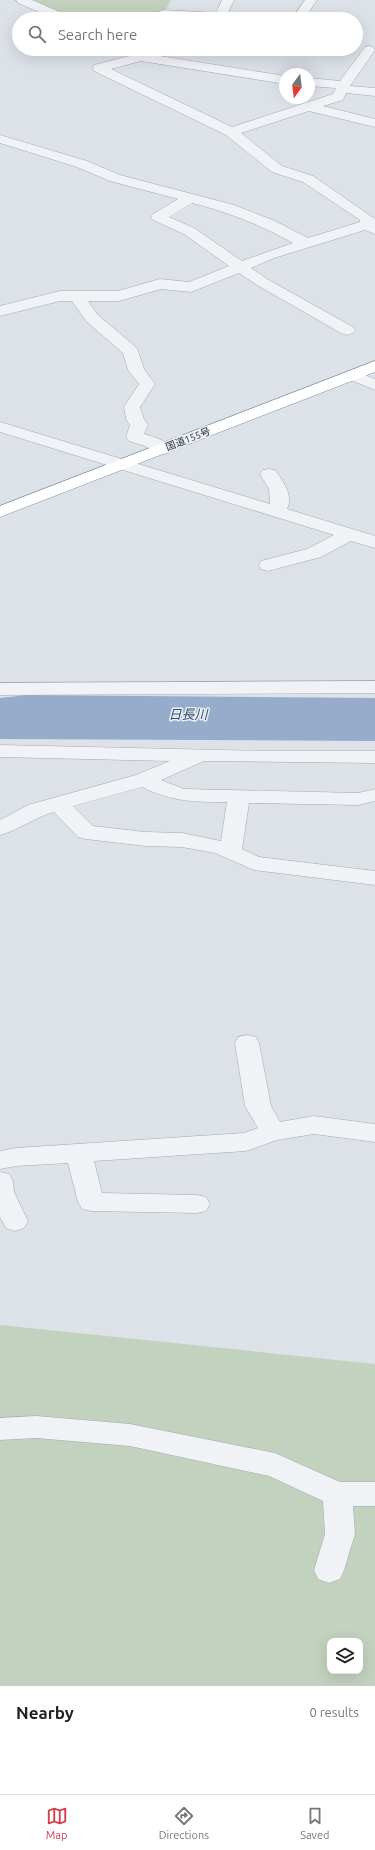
<!DOCTYPE html>
<html lang="en">
<head>
<meta charset="utf-8">
<style>
  :root { --surface:#fff; --page:#f6f6f6; --text:#222; --muted:#767676; --line:#e0e0e0; --accent:#d43b49 }
  body { margin:0; font-family:Ubuntu,"Noto Sans JP",sans-serif; background:var(--page); color:var(--text) }
  .controls { position:absolute; right:12px; bottom:12px; display:grid; overflow:hidden; border-radius:8px; box-shadow:0 4px 16px #0002 }
  .controls button { width:36px; height:36px; display:grid; place-items:center; padding:0; border:0; border-bottom:1px solid var(--line); background:var(--surface); color:var(--text); font:20px sans-serif }
  .compass { position:absolute; left:279px; top:68px; width:36px; height:36px; border-radius:50%; background:var(--surface); box-shadow:0 4px 16px #0002; rotate:194deg }
  .list { margin:0; padding:0; list-style:none }
  h2 { display:flex; justify-content:space-between; align-items:center; height:52px; margin:0; padding:0 16px; font-size:17px }
  h2 small { font-size:13px; font-weight:400; color:var(--muted) }
  .icon { flex:none; width:22px; height:22px; fill:none; stroke:currentColor; stroke-width:2; stroke-linecap:round; stroke-linejoin:round }
  .map { position:relative; flex:none; width:375px; height:1686px; overflow:hidden }
  .search { position:absolute; background:var(--surface); box-shadow:0 4px 16px #0002; left:12px; right:12px; top:12px; height:44px; display:flex; align-items:center; gap:10px; box-sizing:border-box; padding:0 14px; border-radius:22px; color:var(--muted); font-size:15px }
  .sheet { height:108px; background:var(--surface) }
  nav { display:flex; justify-content:space-around; align-items:center; box-sizing:border-box; height:56px; border-top:1px solid var(--line); background:var(--surface); font-size:11px; color:var(--muted) }
  nav a { display:grid; justify-items:center; gap:2px }
  nav .on { color:var(--accent) }
  .map>svg:first-child { display:block }
</style>
</head>
<body>
<div class="map">
<svg width="375" height="1686" viewBox="0 0 375 1686">
  <rect width="100%" height="100%" fill="#dde1e8"/>
  <!-- green -->
  <g fill="#c2d2be" fill-rule="evenodd">
    <polygon points="22,0 171,0 160,19 65,19"/>
    <path d="M0,1325l375,39v322h-375zM330,1641h30v30h-30z"/>
  </g>
  <!-- water -->
  <polygon fill="#96acca" points="27,695 375,698 375,741 0,739 0,698"/>
  <g fill="none" stroke-linecap="round" stroke-linejoin="round">
    <!-- minor casing -->
    <g stroke="#a2a8b2" stroke-width="1">
      <g id="minor">
        <polygon points="16,0 32,0 69,16 71,19 55,19 18,3"/>
        <polygon points="222,0 234,0 225,19 164,18 160,17 158,14 160,11 164,10 216,13"/>
        <polygon points="305,0 317,0 304,19 292,19"/>
        <path d="M369,46l4,1 2,3 -25,36 25,2v8l-29,-3 -3,7 -20,6 52,13v8l-66,-16 -68,22 41,33 31,10 62,43v15l-10,-4 -91,28 -23,10 16,11 86,48 2,3 -2,3 -6,2 -6,-2 -84,-48 -18,-12 -48,19 -30,-3 -42,12h-31l10,14 39,33 7,21 11,15 -15,23 4,12 4,6 -4,9c10,3 22,6 28,15l-3,4 -6,1 -6,-1 -12,-7 -16,-5 -3,-4 4,-12 -4,-6 -2,-12 15,-23 -11,-14 -5,-17 -37,-32 -14,-20h-12l-60,15v-10l60,-15h58l42,-12 29,3 40,-16 -45,-32 -31,-14 -2,-3 2,-3 25,-15 -68,-18 -33,-14 -77,-24v-8l87,26 33,14 114,30 41,16 33,17 52,-16v-2l-57,-38 -31,-10 -46,-37 -132,-64 -1,-3 1,-3 47,-12 144,23v8l-144,-23 -30,8 121,58 101,-33 3,-6 -27,-2v-8l31,3 25,-34zM192,203c36,9 69,22 101,40l-51,18 -48,-33 -25,-11z"/>
        <polygon points="352,370 375,379 375,390 346,378 344,375 346,372"/>
        <path d="M0,422l270,82 -1,-15 -9,-15 3,-4 6,-1 6,1c8,11 19,26 12,39l88,27v12l-24,-7 -30,16 -53,14 -7,-2 -2,-4 2,-4 46,-12 27,-14 -334,-103z"/>
        <polygon points="375,681 375,693 0,695 0,683"/>
        <path d="M0,745l262,6h113v12l-171,-2 -43,19 23,9 174,4 17,-4v12l-17,4 -109,-2 -7,46 17,8 116,14v14l-121,-15 -39,-17 -33,-6 -37,-1 -59,-7 -8,-2 -24,-25c-19,5 -35,18 -54,23v-15l28,-15 108,-30 34,-14 -170,-4zM142,787c31,15 52,15 85,15l-6,39 -39,-8 -37,-1 -52,-6 -20,-20z"/>
        <polygon points="247,1035 256,1037 259,1043 271,1106 280,1122 314,1116 375,1124 375,1142 314,1134 277,1140 246,1151 94,1161 102,1193 197,1195 206,1197 210,1204 206,1211 197,1213 91,1211 82,1209 78,1202 68,1163 16,1166 0,1169 0,1151 16,1148 244,1133 258,1128 245,1106 235,1043 238,1037"/>
        <polygon points="0,1172 9,1174 13,1181 14,1192 28,1221 24,1228 15,1231 6,1228 0,1217"/>
        <polygon points="36,1416 130,1424 275,1453 340,1482 375,1482 375,1506 353,1506 355,1534 344,1570 340,1579 329,1583 318,1579 314,1570 325,1534 323,1501 269,1476 130,1446 36,1438 0,1440 0,1418"/>
      </g>
    </g>
    <!-- highway casing -->
    <g stroke="#848d9f" stroke-width="1">
      <polygon id="highway" points="375,361 375,372 0,517 0,506"/>
    </g>
    <!-- minor -->
    <use href="#minor" fill="#f0f2f6" fill-rule="evenodd"/>
    <!-- highway -->
    <use href="#highway" fill="#fff" fill-rule="evenodd"/>
  </g>
  <g text-anchor="middle" dominant-baseline="central" stroke-width="3" stroke-linejoin="round" paint-order="stroke">
    <!-- far-street labels -->
    <g font-size="10" fill="#262e3f" stroke="#edf0f5">
      <text transform="translate(188 439) rotate(-21)">国道155号</text>
    </g>
    <!-- water labels -->
    <g font-size="13" font-style="italic" fill="#2e4a75" stroke="#edf0f5">
      <text x="188" y="714">日長川</text>
    </g>
  </g>
</svg>
<div class="controls">
<button><svg class="icon" aria-label="layers" viewBox="0 0 24 24"><path d="M12 4l9 5-9 5-9-5zM3 14l9 5 9-5"/></svg></button>
</div>
<svg class="compass" viewBox="-18 -18 36 36"><path d="M0-13l5 13h-10z" fill="#e53935"/><path d="M0 13l5-13h-10z" fill="#767676"/></svg>
<div class="search"><svg class="icon" aria-label="search" viewBox="0 0 24 24"><circle cx="10" cy="10" r="6"/><path d="M15 15l6 6"/></svg>Search here</div>
</div>
<section class="sheet">
<h2>Nearby<small>0 results</small></h2>
<ul class="list">
</ul>
</section>
<nav>
<a class="on"><svg class="icon" aria-label="map" viewBox="0 0 24 24"><path d="M3 6l6-2 6 2 6-2v14l-6 2-6-2-6 2zM9 4v14M15 6v14"/></svg>Map</a>
<a><svg class="icon" aria-label="directions" viewBox="0 0 24 24"><path d="M12 3l9 9-9 9-9-9zM9 14v-3h6M13 9l2 2-2 2"/></svg>Directions</a>
<a><svg class="icon" aria-label="saved" viewBox="0 0 24 24"><path d="M7 4h10v16l-5-4-5 4z"/></svg>Saved</a>
</nav>
</body>
</html>
